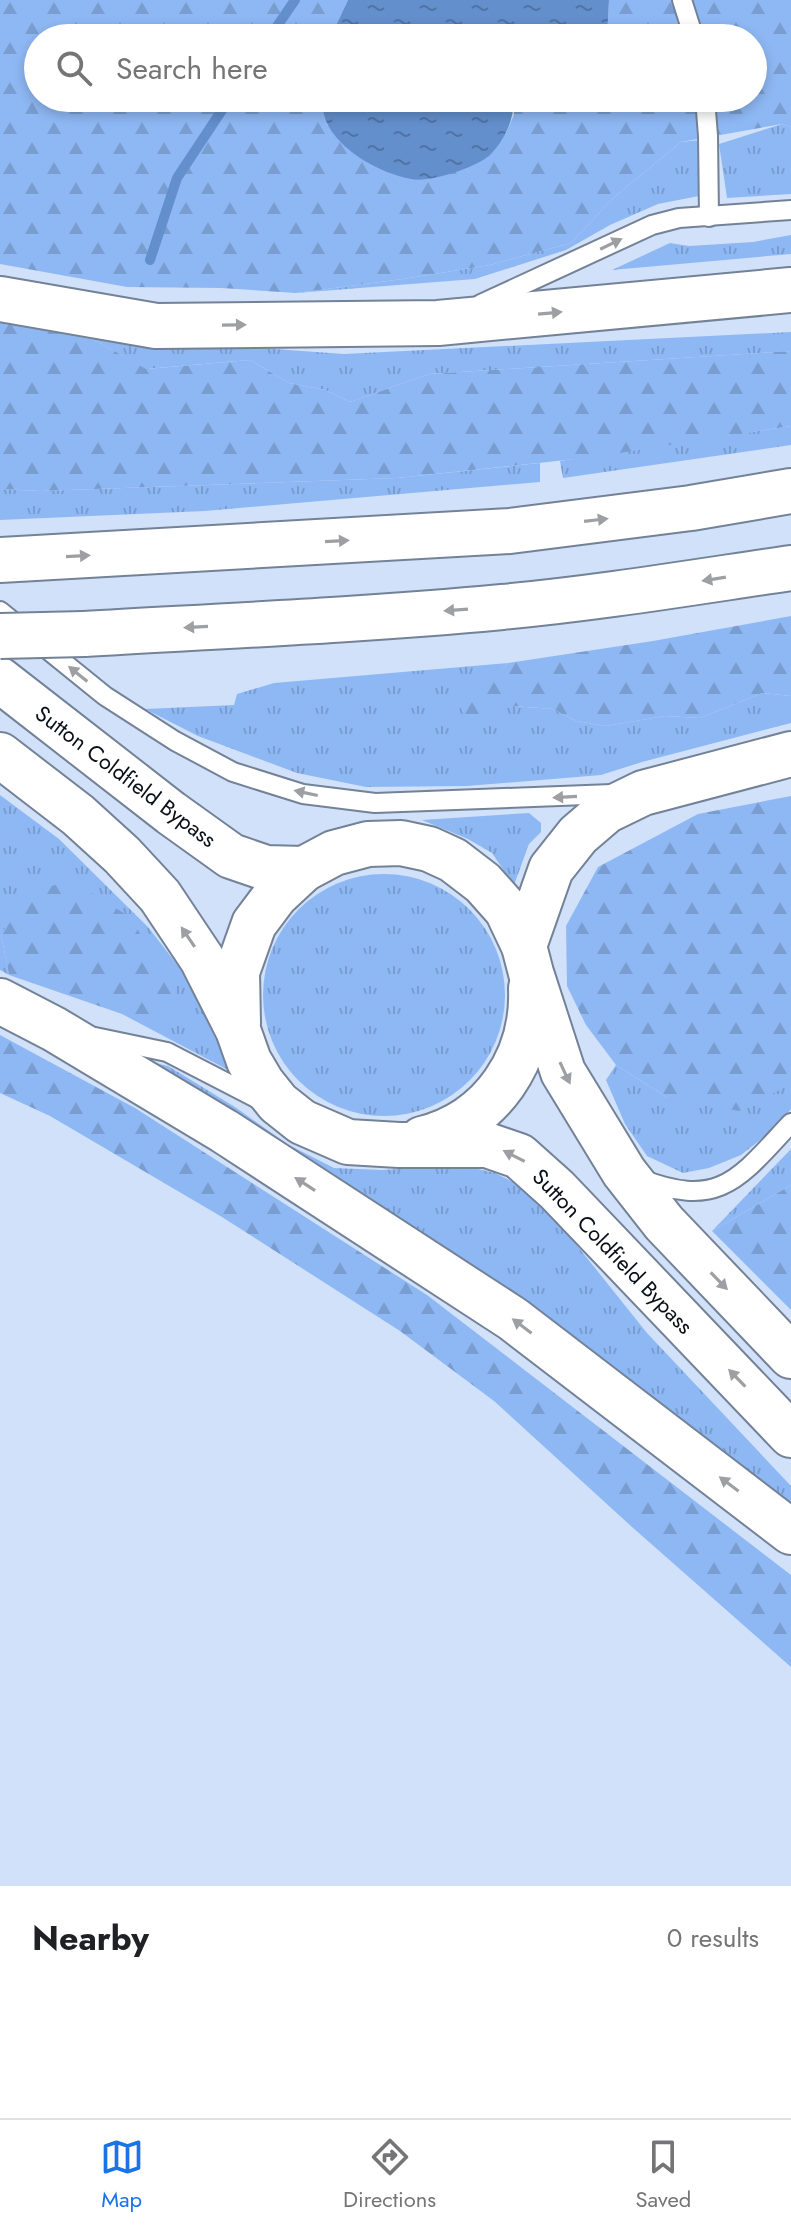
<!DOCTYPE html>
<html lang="en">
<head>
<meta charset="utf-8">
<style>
  :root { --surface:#fff; --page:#f2f2f2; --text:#202124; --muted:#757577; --line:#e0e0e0; --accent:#1a73e8 }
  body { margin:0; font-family:Jost,sans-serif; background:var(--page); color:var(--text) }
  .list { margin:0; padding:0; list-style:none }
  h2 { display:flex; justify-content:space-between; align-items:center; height:104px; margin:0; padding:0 32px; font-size:34px }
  h2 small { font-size:26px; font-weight:400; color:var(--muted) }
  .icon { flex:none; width:44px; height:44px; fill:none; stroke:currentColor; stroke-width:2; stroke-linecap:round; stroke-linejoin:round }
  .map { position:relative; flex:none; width:791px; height:1886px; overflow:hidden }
  .search { position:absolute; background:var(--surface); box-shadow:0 4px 12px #0003; left:24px; right:24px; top:24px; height:88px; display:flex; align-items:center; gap:20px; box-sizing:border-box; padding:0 28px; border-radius:44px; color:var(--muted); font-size:30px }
  .sheet { height:232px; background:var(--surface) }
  nav { display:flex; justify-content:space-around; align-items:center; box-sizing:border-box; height:112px; border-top:2px solid var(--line); background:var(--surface); font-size:22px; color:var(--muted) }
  nav a { display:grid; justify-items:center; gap:4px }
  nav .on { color:var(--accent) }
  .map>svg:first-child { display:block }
</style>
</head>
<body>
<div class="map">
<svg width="791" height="1886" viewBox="0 0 791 1886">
  <defs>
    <pattern id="grass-tufts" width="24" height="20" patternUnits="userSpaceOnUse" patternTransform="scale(2)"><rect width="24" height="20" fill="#8eb8f4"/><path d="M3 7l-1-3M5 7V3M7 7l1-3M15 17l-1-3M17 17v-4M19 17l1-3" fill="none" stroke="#799dd0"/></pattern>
    <pattern id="forest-firs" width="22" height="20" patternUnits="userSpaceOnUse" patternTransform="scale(2)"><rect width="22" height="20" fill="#8eb8f4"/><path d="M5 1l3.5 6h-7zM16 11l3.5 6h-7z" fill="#799dd0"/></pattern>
    <pattern id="water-ripples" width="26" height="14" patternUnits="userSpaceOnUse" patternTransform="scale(2)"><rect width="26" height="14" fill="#638fcc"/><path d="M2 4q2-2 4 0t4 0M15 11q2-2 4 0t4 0" fill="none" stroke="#5073a5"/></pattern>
  </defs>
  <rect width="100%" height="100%" fill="#d1e1f9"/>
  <!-- grass -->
  <g fill="url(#grass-tufts)">
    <polygon points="782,124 791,127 791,194 727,198 719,144"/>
    <polygon points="699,140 699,196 658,204 610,225 566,250 475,279 296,293 403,279 490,265 571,243 612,199 681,142"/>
    <polygon points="791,235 791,254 612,270 670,243 689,246 753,242"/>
    <polygon points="0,313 163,341 344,354 791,332 791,351 429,374 350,402 325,390 289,383 250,360 145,369 95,340 0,322"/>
    <polygon points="791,426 791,445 563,478 560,461"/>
    <polygon points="540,463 540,482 205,511 0,520 0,489 40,491 397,478"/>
    <polygon points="508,663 489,683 512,706 553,709 576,721 606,726 665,716 700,718 762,693 791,696 791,723 642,762 601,775 467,786 366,787 297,773 198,736 145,709 234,705 237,694 274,683"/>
    <polygon points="0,795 59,839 148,927 193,985 230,1071 122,1014 167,1014 1,934 9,975 0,970"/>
    <polygon points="529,813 541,823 541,832 529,844 514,885 492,853 468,839 422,820"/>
    <circle cx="384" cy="995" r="121"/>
    <polygon points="129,1057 168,1066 235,1107 287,1144 334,1168 383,1170 461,1165 495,1173 535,1193 647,1333 791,1486 791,1508 697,1430 388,1213"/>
    <polygon points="616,1065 668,1098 791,1083 791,1109 777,1127 741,1155 709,1168 683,1173 647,1156 625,1124 606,1080"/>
    <polygon points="791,1149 791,1185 712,1231"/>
  </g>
  <!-- forest -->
  <g fill="url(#forest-firs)">
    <polygon points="0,0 348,0 330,38 38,38 38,98 320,98 328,126 505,135 514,115 514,98 753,98 753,38 607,38 609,0 791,0 791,127 782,124 681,142 612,199 571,243 490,265 403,279 296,293 221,288 127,287 0,264"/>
    <polygon points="0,322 95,340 146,369 250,360 289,383 325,390 350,402 429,374 791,351 791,426 594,457 397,478 40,491 0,489"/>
    <polygon points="791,616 791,696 762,693 700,718 665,716 606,726 576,721 553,709 512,706 470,724 456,700 457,691 488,683 508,663 653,641"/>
    <polygon points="791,796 791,1084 739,1111 668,1098 616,1065 586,1025 567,986 566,926 598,867 698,814"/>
    <polygon points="71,880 130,917 176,993 167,1014 122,1014 9,975 1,934 26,894"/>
    <polygon points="0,1035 135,1108 427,1295 791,1575 791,1667 632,1527 494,1401 400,1331 222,1217 50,1116 0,1093"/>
    <polygon points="791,1185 791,1310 712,1231"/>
  </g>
  <!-- water -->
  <g fill="url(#water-ripples)">
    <polygon points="348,0 609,0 607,38 330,38"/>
    <path d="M320,98h194c0,21 -8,40 -23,56 -13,13 -61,29 -80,25 -30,-6 -66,-25 -82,-52 -5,-8 -6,-20 -9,-29z"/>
  </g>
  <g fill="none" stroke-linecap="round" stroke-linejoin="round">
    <!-- stream -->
    <g stroke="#638fcc" stroke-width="10">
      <polyline points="269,38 295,0"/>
      <polyline points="150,260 177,178 230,98"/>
    </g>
    <!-- service casing -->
    <g stroke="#738297" stroke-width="22">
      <g id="service">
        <polyline points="682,0 694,38"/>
        <polyline points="705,98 708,136 709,217"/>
        <polyline points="481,304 652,225 679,218 791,210"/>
        <polyline points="0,611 105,696 175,741 233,772 303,794 375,803 612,794"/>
        <polyline points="95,1037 167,1052 260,1100"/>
        <path d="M641,1179c80,31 99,-2 150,-56"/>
      </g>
    </g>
    <!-- trunk casing -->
    <g stroke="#738297" stroke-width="48">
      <g id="trunk">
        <polyline points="0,680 171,813 231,856 266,868 304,869"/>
        <polyline points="0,755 78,815 122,855 160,896 202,959 238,1030 249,1061 262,1083 278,1103 302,1122 348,1142 399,1145 487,1145 519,1156 557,1190 791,1435"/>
        <polyline points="238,1023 237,972 254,924 275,896 304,869 334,853 368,844 401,843 429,849 453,860 483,883 507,910 524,946 531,973 563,1072 624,1172 664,1223 791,1356"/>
        <path d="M422,1139c70,-17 112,-81 109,-151"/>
      </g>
    </g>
    <!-- motorway casing -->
    <g stroke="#738297" stroke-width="48">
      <g id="motorway">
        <polyline points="0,299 156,326 438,323 791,290"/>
        <polyline points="0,560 510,531 691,508 791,491"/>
        <path d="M84,634c139,-8 279,-14 418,-27 97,-9 193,-25 289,-39"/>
        <polyline points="524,946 551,869 578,835 606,811 643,793 791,754"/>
        <polyline points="0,1001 54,1029 224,1131 513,1319 791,1532"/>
      </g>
    </g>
    <!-- service -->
    <use href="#service" stroke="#fff" stroke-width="18"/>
    <!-- trunk -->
    <use href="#trunk" stroke="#fff" stroke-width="44"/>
    <!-- motorway -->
    <use href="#motorway" stroke="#fff" stroke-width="44"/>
    <!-- motorway-bridge casing -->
    <g stroke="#738297" stroke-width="48" stroke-linecap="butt">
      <polyline id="motorway-bridge" points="0,636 84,634"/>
    </g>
    <!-- motorway-bridge -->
    <use href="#motorway-bridge" stroke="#fff" stroke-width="44"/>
  </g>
  <!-- one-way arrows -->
  <defs><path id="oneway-solid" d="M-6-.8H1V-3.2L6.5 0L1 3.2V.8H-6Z" transform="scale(2)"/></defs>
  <g fill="#9d9fa2">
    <use href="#oneway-solid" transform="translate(611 244) rotate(-26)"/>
    <use href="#oneway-solid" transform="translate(550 313) rotate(-5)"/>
    <use href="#oneway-solid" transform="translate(234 325) rotate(-1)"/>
    <use href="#oneway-solid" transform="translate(596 520) rotate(-7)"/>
    <use href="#oneway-solid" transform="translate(337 541) rotate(-3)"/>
    <use href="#oneway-solid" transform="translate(78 556) rotate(-3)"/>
    <use href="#oneway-solid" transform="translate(714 579) rotate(171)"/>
    <use href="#oneway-solid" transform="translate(456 610) rotate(176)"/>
    <use href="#oneway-solid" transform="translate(196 627) rotate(177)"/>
    <use href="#oneway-solid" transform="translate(78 674) rotate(-141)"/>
    <use href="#oneway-solid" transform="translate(306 793) rotate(-168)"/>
    <use href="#oneway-solid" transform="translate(565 797) rotate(177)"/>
    <use href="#oneway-solid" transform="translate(188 937) rotate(-124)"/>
    <use href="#oneway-solid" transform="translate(565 1073) rotate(65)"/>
    <use href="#oneway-solid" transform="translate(514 1156) rotate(-153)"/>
    <use href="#oneway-solid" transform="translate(305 1184) rotate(-147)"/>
    <use href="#oneway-solid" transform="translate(719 1281) rotate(46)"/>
    <use href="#oneway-solid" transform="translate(522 1326) rotate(-143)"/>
    <use href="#oneway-solid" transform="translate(737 1378) rotate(-134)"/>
    <use href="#oneway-solid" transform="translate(729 1484) rotate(-143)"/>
  </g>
  <g text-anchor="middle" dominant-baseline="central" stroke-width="8" stroke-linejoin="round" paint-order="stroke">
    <!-- street labels -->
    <g font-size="22" fill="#090f17" stroke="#fff">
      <text transform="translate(126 776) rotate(37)">Sutton Coldfield Bypass</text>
      <text transform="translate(613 1251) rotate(46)">Sutton Coldfield Bypass</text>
    </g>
  </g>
</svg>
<div class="search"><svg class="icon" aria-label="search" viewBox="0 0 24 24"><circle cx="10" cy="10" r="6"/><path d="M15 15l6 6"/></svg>Search here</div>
</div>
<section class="sheet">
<h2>Nearby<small>0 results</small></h2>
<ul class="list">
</ul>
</section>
<nav>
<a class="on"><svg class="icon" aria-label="map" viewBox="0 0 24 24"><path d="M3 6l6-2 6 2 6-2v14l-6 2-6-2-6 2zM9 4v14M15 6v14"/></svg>Map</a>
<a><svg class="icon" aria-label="directions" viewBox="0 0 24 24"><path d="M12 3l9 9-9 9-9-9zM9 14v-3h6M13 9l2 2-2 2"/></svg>Directions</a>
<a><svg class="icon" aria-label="saved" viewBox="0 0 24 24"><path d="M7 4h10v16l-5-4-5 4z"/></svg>Saved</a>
</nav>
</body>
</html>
